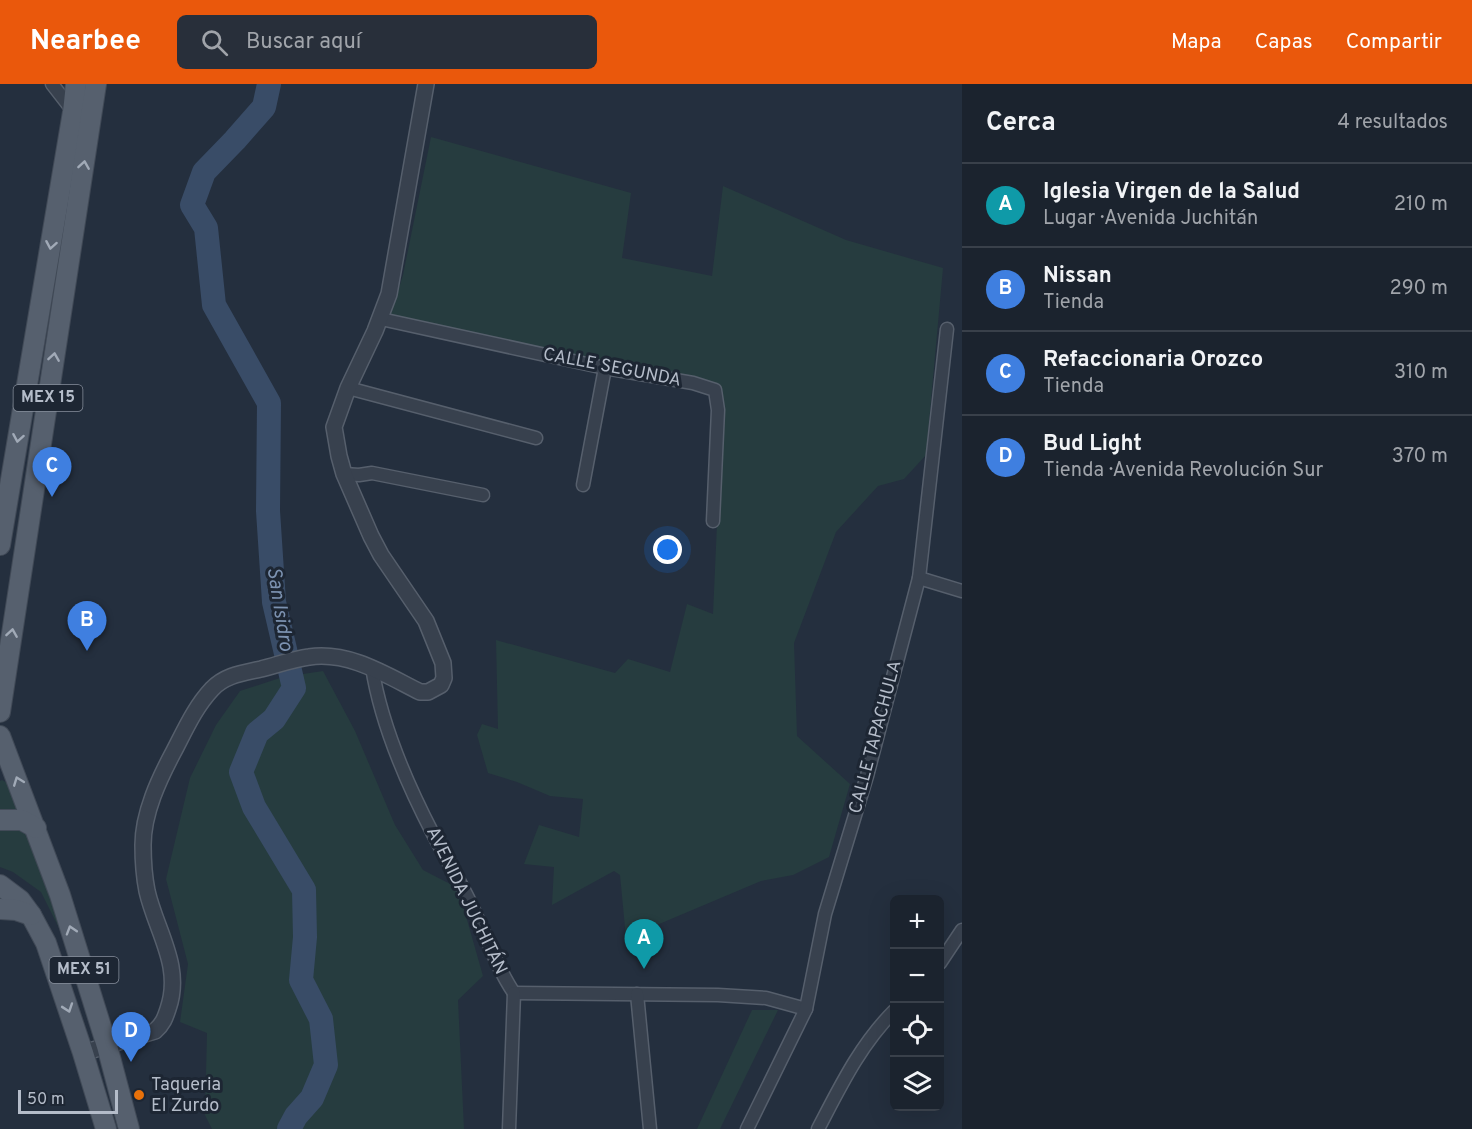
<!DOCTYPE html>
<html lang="es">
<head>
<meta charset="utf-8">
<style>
  :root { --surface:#1b232e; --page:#282f3a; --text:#f1f3f6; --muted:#a0a4aa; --line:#39404a; --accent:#ea580c }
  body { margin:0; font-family:Overpass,sans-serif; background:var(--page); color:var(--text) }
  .controls { position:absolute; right:18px; bottom:18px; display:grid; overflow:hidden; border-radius:9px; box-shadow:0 6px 24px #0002 }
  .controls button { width:54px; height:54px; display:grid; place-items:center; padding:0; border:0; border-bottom:2px solid var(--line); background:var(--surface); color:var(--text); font:30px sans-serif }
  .scale { position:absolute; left:18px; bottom:15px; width:100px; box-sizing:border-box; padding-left:6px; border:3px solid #b4bcc9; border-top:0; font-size:16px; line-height:21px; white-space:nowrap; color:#b4bcc9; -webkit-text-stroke:4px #1d2633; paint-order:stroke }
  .you { position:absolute; left:668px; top:466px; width:21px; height:21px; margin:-15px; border:4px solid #fff; border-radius:50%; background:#1a73e8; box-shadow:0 0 0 9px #1a73e833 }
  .badge { display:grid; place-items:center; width:39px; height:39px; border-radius:50%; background:var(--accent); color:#fff; font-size:20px; font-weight:700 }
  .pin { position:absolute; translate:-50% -50px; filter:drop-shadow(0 2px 3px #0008) }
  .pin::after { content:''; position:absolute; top:32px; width:21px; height:18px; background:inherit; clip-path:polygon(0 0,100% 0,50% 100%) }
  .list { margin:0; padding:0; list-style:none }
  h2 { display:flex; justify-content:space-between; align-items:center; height:78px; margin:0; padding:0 24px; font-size:26px }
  h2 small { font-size:20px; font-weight:400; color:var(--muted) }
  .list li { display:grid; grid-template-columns:39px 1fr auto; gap:18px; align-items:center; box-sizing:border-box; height:84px; padding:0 24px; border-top:2px solid var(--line) }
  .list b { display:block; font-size:22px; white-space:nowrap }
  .list p { margin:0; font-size:20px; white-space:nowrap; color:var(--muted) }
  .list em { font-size:20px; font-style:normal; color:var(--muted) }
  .icon { flex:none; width:33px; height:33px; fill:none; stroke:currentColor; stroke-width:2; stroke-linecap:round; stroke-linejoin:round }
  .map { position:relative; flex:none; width:962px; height:1045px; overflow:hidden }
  header { display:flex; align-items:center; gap:36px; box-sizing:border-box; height:84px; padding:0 30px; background:var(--accent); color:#fff }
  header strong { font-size:28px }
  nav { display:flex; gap:33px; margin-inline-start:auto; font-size:21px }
  .search { width:420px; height:54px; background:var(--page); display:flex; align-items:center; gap:15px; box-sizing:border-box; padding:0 21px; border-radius:9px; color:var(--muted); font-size:22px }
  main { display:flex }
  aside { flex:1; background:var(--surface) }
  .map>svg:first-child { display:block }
</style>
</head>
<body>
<header>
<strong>Nearbee</strong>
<div class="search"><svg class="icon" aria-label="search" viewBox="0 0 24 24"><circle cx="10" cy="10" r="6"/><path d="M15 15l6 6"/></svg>Buscar aquí</div>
<nav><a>Mapa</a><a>Capas</a><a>Compartir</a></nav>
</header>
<main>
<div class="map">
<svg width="962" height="1045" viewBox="0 0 962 1045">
  <rect width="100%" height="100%" fill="#242f3e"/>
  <!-- green -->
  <g fill="#263c3f">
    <polygon points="431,53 631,109 622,174 712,192 723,102 846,156 943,184 926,371 904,395 878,402 836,448 794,559 797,652 850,700 829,773 793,791 761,797 626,854 620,791 614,787 552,821 554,783 524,780 539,741 579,753 583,715 550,712 517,698 488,689 477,651 482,640 498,645 496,556 615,589 628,575 670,588 687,520 713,530 717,440 721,410 723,344 720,303 714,298 390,233 403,191"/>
    <polygon points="323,587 355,647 395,741 423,786 458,804 483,892 458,916 464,1045 212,1045 205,1031 207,949 180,938 188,880 166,795 190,694 216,641 240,607 283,593"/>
    <polygon points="2,696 9,700 19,722 68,862 41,808 13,788 0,783 0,697"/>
    <polygon points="752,926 778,926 720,1045 697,1045"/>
  </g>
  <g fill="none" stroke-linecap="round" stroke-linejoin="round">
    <!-- river -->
    <polyline stroke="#394c67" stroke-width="24" points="269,0 264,23 235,56 204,88 192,121 206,144 214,221 269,319 268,427 274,518 294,604 274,635 257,649 241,688 254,723 304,806 305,853 301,896 321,935 326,981 312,1014 296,1032 289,1045"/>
    <!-- minor casing -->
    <g stroke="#565f6c" stroke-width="15">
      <g id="minor">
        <polyline points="52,0 73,27"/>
        <polyline points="381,235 605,284 693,299 715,306 718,326 713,437"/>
        <polyline points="348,304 536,354"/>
        <polyline points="344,390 359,391 372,389 483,411"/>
        <polyline points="583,401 605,284"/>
        <polyline points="919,494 962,507"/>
        <path d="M372,583c9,58 34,115 61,167 12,23 26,45 37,68 15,30 25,63 44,91"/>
        <polyline points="940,879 962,846"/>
        <polyline points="514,909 718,911 766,914 806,925"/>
        <polyline points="637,910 650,1045"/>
        <polyline points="509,1045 514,909"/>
        <polyline points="747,1045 806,925 825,830 867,692 919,494 947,245"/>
        <path d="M818,1045c22,-42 42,-84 76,-118"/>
      </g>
    </g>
    <!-- tertiary casing -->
    <g stroke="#565f6c" stroke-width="18">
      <path id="tertiary" d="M83,969l72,-22c8,-7 10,-13 13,-22 15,-43 -12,-78 -21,-118 -3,-15 -4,-31 -4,-46 0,-32 16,-66 31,-94 11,-21 21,-44 38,-62 13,-14 31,-16 49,-20 16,-4 32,-10 48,-12 40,-6 77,18 111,35h8l13,-7 3,-7 -1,-15 -17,-42 -45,-66 -10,-19 -27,-62 -5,-18 -5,-29 14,-39 27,-57 14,-37 37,-210"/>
    </g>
    <!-- primary casing -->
    <g stroke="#414a57" stroke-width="22">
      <g id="primary">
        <polyline points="0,461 73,28 76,0"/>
        <polyline points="0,628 96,0"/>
        <polyline points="0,652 60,811 107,962 129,1045"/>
        <polyline points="0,736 22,736 36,744"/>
        <polyline points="0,801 20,816 31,831 46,859 83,969 106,1045"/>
        <polyline points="0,825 16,826 31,831"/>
      </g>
    </g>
    <!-- minor -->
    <use href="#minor" stroke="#38414e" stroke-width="12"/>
    <!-- tertiary -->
    <use href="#tertiary" stroke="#38414e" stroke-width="15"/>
    <!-- primary -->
    <use href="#primary" stroke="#56606e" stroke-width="20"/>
  </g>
  <!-- one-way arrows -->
  <defs><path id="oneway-chevron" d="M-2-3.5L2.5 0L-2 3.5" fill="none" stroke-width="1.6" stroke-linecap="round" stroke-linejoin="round" transform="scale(1.5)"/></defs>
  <g stroke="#a1aab7">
    <use href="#oneway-chevron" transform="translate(84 81) rotate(-81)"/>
    <use href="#oneway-chevron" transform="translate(51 161) rotate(100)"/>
    <use href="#oneway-chevron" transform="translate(54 273) rotate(-81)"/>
    <use href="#oneway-chevron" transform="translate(18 354) rotate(100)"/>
    <use href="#oneway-chevron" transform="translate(12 549) rotate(-81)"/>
    <use href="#oneway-chevron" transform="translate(18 697) rotate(-111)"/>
    <use href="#oneway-chevron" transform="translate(71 846) rotate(-107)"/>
    <use href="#oneway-chevron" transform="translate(68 924) rotate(71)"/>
  </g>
  <!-- markers -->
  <circle fill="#e8710a" stroke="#1d2633" stroke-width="2" cx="139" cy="1011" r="6"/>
  <g text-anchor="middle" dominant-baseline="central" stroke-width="6" stroke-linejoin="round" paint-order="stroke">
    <!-- shield labels -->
    <g fill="#1d2633" stroke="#878f9c" stroke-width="1.5">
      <rect x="13.5" y="301" width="69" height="26" rx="4.5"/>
      <rect x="49.5" y="873" width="69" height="26" rx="4.5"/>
    </g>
    <g font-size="16" font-weight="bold" fill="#b4bcc9">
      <text x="48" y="314">MEX 15</text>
      <text x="84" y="886">MEX 51</text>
    </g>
    <!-- street labels -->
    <g font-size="18" fill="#b4bcc9" stroke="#1d2633">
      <text transform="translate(612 284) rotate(11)">CALLE SEGUNDA</text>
      <text transform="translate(876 653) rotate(-75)">CALLE TAPACHULA</text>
      <text transform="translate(466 817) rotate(64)">AVENIDA JUCHITÁN</text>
    </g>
    <!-- poi labels -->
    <g font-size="18" fill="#b4bcc9" stroke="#1d2633" text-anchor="start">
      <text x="151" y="1001">Taqueria<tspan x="151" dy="21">El Zurdo</tspan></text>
    </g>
    <!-- water labels -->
    <g font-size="20" font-style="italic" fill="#7c92b1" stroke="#1d2633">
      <text transform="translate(279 525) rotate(81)">San Isidro</text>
    </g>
  </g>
</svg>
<div class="controls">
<button>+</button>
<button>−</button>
<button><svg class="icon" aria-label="locate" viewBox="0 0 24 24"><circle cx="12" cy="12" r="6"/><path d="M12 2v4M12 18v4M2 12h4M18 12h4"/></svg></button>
<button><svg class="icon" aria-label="layers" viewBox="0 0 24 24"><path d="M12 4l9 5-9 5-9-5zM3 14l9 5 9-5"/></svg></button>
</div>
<div class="scale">50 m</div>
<div class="you"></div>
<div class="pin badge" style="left:644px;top:885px;background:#0f9aa8">A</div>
<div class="pin badge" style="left:87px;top:567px;background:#3f7fe0">B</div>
<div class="pin badge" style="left:52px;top:413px;background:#3f7fe0">C</div>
<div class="pin badge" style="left:131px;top:978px;background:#3f7fe0">D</div>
</div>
<aside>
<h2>Cerca<small>4 resultados</small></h2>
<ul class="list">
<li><span class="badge" style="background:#0f9aa8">A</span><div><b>Iglesia Virgen de la Salud</b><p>Lugar · Avenida Juchitán</p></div><em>210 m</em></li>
<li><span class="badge" style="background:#3f7fe0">B</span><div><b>Nissan</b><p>Tienda</p></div><em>290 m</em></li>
<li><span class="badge" style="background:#3f7fe0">C</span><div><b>Refaccionaria Orozco</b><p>Tienda</p></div><em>310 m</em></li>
<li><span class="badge" style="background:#3f7fe0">D</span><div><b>Bud Light</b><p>Tienda · Avenida Revolución Sur</p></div><em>370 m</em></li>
</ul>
</aside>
</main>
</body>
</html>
